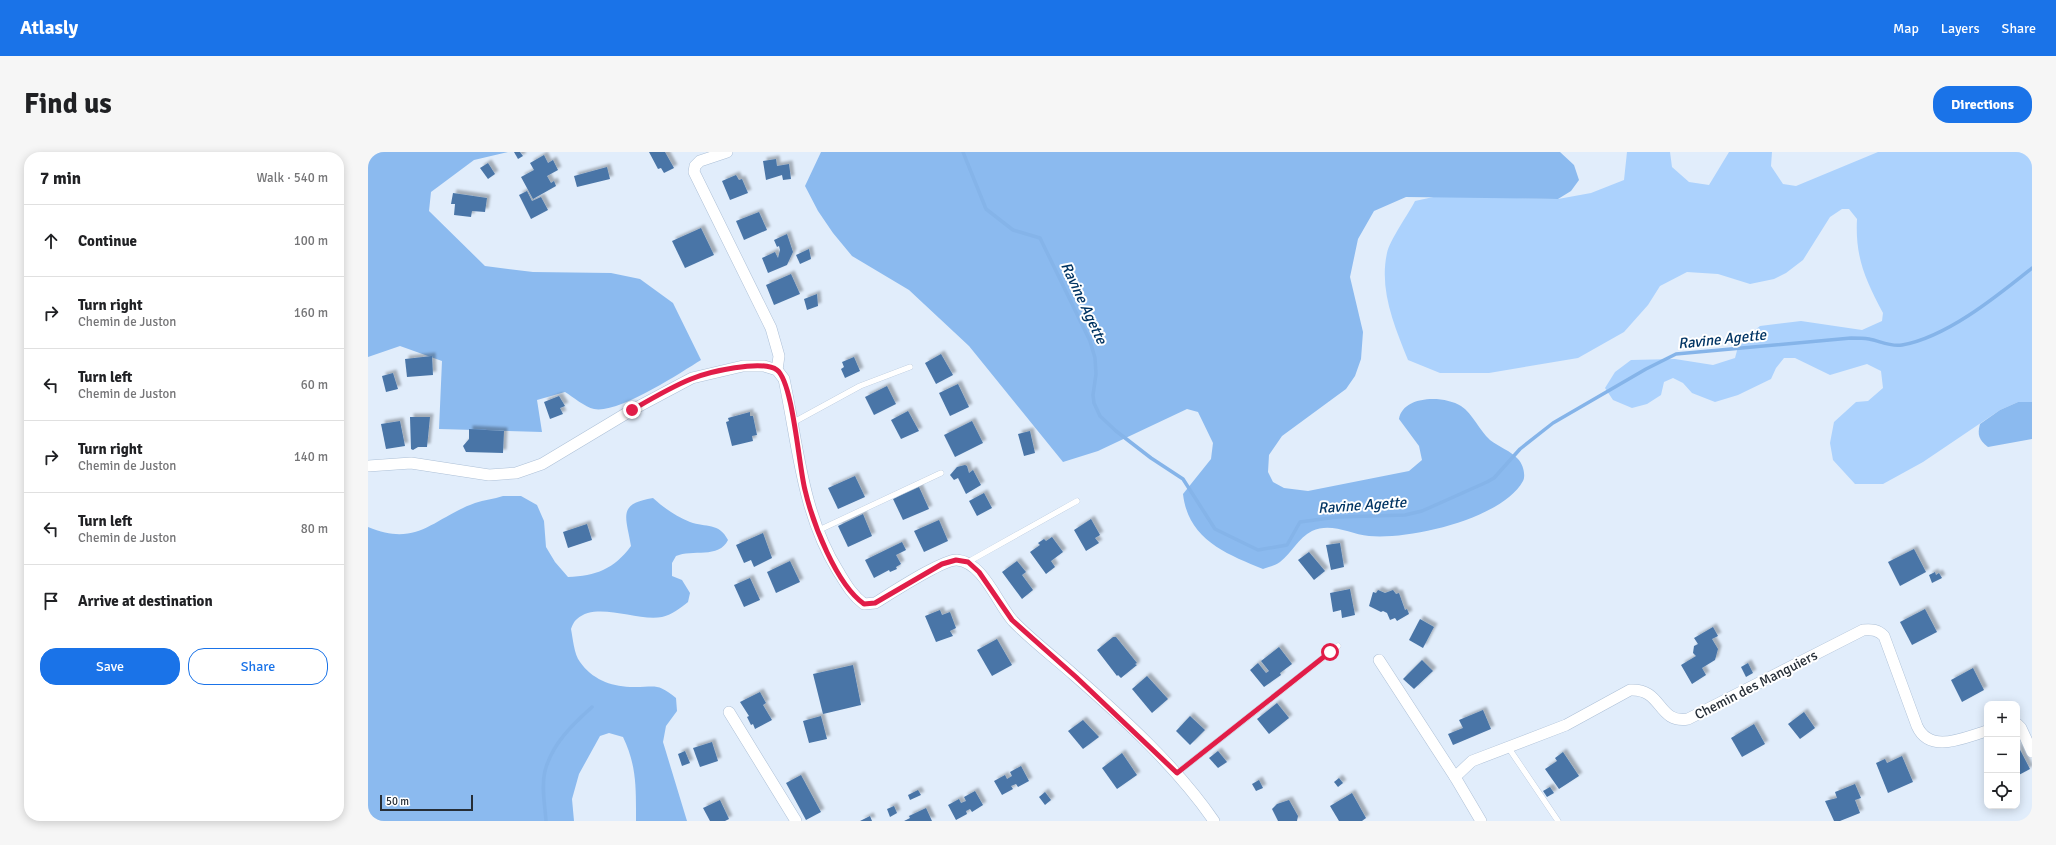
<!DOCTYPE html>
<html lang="en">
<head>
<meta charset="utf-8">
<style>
  :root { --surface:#fff; --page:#f6f6f6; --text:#202124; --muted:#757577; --line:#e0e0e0; --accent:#1a73e8 }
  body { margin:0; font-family:Signika,sans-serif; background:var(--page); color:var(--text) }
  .controls { position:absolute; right:12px; bottom:12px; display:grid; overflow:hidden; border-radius:8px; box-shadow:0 2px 10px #0003 }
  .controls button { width:36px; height:36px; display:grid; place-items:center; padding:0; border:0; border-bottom:1px solid var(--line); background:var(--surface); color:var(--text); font:20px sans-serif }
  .scale { position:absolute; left:12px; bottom:10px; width:93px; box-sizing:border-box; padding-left:4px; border:2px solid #262e37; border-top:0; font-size:11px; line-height:14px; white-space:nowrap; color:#262e37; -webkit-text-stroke:3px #fff; paint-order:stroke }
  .stop { position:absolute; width:12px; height:12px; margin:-9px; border:3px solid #e11d48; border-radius:50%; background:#fff }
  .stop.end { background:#e11d48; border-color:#fff; box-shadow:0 1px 4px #0008 }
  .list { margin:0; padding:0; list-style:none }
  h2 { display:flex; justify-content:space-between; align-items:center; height:52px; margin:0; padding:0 16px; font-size:17px }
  h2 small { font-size:13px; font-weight:400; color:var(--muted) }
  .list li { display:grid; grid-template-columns:26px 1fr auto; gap:12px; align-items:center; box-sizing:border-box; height:72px; padding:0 16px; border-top:1px solid var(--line) }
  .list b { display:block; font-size:15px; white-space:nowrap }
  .list p { margin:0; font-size:13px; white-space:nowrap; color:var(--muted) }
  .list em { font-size:13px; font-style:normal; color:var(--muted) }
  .actions { display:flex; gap:8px; padding:12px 16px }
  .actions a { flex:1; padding:9px 0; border:1px solid var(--accent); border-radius:16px; text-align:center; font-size:14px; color:var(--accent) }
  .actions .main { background:var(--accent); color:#fff }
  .icon { flex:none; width:22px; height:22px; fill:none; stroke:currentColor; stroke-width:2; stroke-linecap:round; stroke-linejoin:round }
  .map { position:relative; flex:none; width:1664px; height:669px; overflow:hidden; border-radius:16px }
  header { display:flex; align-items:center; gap:24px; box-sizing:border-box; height:56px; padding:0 20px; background:var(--accent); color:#fff }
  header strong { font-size:19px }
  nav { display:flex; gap:22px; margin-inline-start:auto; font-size:14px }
  .intro { display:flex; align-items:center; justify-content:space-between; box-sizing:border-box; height:96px; padding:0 24px }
  h1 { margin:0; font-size:28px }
  .button { padding:10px 18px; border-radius:16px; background:var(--accent); color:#fff; font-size:14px; font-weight:700 }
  main { display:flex; gap:24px; padding:0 24px }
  aside { flex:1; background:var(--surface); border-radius:16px; box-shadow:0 2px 10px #0003 }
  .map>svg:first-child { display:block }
</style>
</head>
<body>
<header>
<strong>Atlasly</strong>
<nav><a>Map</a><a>Layers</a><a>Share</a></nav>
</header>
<div class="intro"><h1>Find us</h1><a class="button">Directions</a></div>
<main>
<aside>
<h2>7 min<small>Walk · 540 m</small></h2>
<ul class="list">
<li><svg class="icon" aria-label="ahead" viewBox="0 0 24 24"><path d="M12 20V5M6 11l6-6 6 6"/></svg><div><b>Continue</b></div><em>100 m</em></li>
<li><svg class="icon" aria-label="right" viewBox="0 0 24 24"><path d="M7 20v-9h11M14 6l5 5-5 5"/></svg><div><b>Turn right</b><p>Chemin de Juston</p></div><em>160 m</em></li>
<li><svg class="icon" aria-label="left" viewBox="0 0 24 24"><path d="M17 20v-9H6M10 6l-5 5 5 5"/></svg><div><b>Turn left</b><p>Chemin de Juston</p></div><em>60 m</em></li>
<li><svg class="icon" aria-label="right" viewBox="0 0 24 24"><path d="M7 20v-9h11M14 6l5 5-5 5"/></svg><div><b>Turn right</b><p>Chemin de Juston</p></div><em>140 m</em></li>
<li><svg class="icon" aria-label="left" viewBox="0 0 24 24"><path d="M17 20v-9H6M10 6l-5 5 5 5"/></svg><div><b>Turn left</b><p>Chemin de Juston</p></div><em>80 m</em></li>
<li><svg class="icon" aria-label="arrive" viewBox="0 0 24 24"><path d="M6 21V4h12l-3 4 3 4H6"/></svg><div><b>Arrive at destination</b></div></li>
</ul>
<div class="actions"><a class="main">Save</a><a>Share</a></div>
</aside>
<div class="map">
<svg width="1664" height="669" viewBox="0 0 1664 669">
  <defs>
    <filter id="shadow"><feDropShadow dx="3.5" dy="-3.5" stdDeviation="1" flood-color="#0004"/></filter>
  </defs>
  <rect width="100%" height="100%" fill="#e1edfb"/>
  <!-- green -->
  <path fill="#acd2fd" d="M1259,0h43l2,15 17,15 20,3 20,-33h43l-1,14 12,18 13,2 82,-34h154v250h-14l-18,8 -77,52 -40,22h-28l-22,-24 -3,-17 4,-21 22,-20 12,-1 15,-13 -2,-17 -14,-7 -37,11 -35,-17h-11l-8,10 -5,11 -33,16 -23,7 -23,-9 -9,-10 -10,-5 -9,4 -3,13 -14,9 -15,4 -19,-8 -8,-12 10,-16 16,-12 44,-1 38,6 22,-7 4,-15 21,-17 41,-5 61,9 20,-9 1,-8c-18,-34 -28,-56 -26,-94l-8,-10h-7l-12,8 -27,43 -17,13 -12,6 -24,5 -32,-10 -31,-2 -27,14 -12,19 -24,27 -46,26 -89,15h-49l-32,-13c-14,-35 -29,-70 -21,-107 2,-12 22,-40 28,-52l23,-5 120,3 33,-6 33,-13z"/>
  <!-- forest -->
  <g fill="#8bbaef">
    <path d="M0,0h140l-34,8 -43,32 -2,19 56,55 48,6 78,1 29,6 33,24 28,57c-21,13 -83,54 -107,49 -9,-2 -21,-12 -29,-17l-28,8 5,32 -103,-3 3,-68 -42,-15 -32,11z"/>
    <path d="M453,0h739l14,13 5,15 -8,11 -13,8 -152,-2 -32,14 -16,28 -8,38 13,55 -2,27 -6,17 -9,13 -64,47 -13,19 -1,17 5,10 11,6 24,3 101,-20 13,-11 -3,-14 -20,-27c4,-24 45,-24 62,-13 12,8 18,24 29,34 9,7 21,11 28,19 5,5 8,16 5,22 -21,38 -114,59 -154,55 -19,-2 -38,-14 -57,-5 -14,7 -20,22 -32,31 -5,4 -12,5 -17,7 -37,-15 -75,-30 -80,-75l28,-35 2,-16 -15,-31 -11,-3 -89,42 -35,11 -94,-116 -60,-56 -57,-34 -19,-23 -15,-22 -13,-25z"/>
    <path d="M1650,250h14v37l-44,8c-9,-7 -11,-12 -8,-23l20,-14z"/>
    <path d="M135,344h18l16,9 7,16 2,26 9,15 13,15c28,-1 46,-8 63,-31 -5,-30 -14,-42 22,-48 12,11 23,18 37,24 16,6 29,0 38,18 -9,19 -36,9 -52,16l-4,7v13l10,4 8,13 -2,9c-7,6 -17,13 -26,15 -24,5 -65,-16 -85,2 -3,2 -5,7 -6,10 2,10 3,25 9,33 12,17 30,24 50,25 24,1 26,-6 46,11l1,13 -11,15 -3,16 24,79h-51c0,-32 1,-55 -13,-84l-14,-4 -9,3 -21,38 -7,25 2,22h-206v-294c50,21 65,-9 107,-24 9,-3 19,-4 28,-7z"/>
  </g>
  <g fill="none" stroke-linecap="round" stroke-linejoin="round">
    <!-- stream -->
    <g stroke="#85b4e9" stroke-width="3.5">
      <path d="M595,0l23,57 27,21 27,8 50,103 5,17 1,16 -3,21 1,8 6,13 16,15 35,27 32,21 32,50 43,21 29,-5 13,-23 37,-5 68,-2 17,-4 65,-29 7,-4 26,-29 33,-26 93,-54 30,-15 175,-16c6,0 12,0 18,1 11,2 21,8 33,6 45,-8 95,-49 130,-77"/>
      <path d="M178,669c-1,-16 -5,-34 -1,-50 7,-27 27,-46 47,-64"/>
    </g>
  </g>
  <!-- building -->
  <g fill="#4975a7" filter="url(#shadow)">
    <polygon points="146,0 152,0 155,4 150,7"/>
    <polygon points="281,0 297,0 306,16 296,21 293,16 290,17"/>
    <polygon points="176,3 180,11 185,8 190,18 179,24 183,31 186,29 188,34 165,47 153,25 166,18 162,11"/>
    <polygon points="408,7 409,14 421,12 423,27 415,28 414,23 398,28 395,9"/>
    <polygon points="120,11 127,22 120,27 112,16"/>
    <polygon points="239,15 242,27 209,35 206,24"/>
    <polygon points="368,23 371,28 374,27 380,41 362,48 354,29"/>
    <polygon points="159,39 164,49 173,45 180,58 163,67 151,43"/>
    <polygon points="85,41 119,46 117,60 104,59 103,65 86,63 87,52 83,52"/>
    <polygon points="391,60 399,78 376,88 368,69"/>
    <polygon points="333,76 346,103 317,116 304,89"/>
    <polygon points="419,82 425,100 419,113 400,121 394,106 407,100 410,106 412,98 411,94 409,95 406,88"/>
    <polygon points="441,97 443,107 432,112 428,103"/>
    <polygon points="423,122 432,142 406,153 398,133"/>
    <polygon points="449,142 450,154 439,158 436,147"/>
    <polygon points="573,202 585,223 568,232 557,211"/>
    <polygon points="64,204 65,223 39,225 37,207"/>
    <polygon points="486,205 492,219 477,226 473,217 476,215 474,210"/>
    <polygon points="25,221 30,237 18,240 14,224"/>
    <polygon points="590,232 601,255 582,264 571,241"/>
    <polygon points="519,234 528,252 506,263 497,245"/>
    <polygon points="191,244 197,254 192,256 195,262 182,267 176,250"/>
    <polygon points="540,259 551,279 533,287 523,268"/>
    <polygon points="382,260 382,264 385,264 389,283 384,284 385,289 364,294 358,270 361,269 360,266"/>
    <polygon points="42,265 62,265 59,295 50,295 45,298 43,297"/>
    <polygon points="32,269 37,294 18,297 13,272"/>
    <polygon points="604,269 615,291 587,305 576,283"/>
    <polygon points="101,277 136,279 135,301 98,300 95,294 101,287"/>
    <polygon points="662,279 667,301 656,304 650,282"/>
    <polygon points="597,313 599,314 601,321 605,318 613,333 598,342 590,326 586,328 582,323 589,315"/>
    <polygon points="487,324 497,345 470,357 460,336"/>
    <polygon points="551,335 561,357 535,368 525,347"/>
    <polygon points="616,341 624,356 609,364 601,349"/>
    <polygon points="495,362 504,384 480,395 470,374"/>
    <polygon points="723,367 732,383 727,386 731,391 718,399 706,378"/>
    <polygon points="571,368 580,389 556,400 546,379"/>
    <polygon points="219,372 224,388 200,396 195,380"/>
    <polygon points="395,381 404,406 386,415 383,408 376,411 368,393"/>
    <polygon points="684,385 695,400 683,409 687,415 678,422 662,400 672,393 670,391 676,387 678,389"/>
    <polygon points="534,390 538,398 528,403 533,412 528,415 529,417 522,420 521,418 506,426 497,408"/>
    <polygon points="972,391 976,415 963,418 958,393"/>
    <polygon points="1546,397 1558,420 1532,434 1520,410"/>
    <polygon points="941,400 957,419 946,428 930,408"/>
    <polygon points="422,409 432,430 408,441 399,420"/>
    <polygon points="649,409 658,420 654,423 665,438 654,447 634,420"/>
    <polygon points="1567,420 1568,423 1571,421 1574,426 1564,431 1561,423"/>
    <polygon points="382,426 392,448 376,455 366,433"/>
    <polygon points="982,437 987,463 974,466 973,458 965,460 962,441"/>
    <polygon points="1010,438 1017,441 1025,438 1028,442 1031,441 1037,458 1039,457 1041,462 1029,469 1027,466 1022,468 1019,461 1015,459 1013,460 1001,454 1005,440 1008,441"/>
    <polygon points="1557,457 1569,480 1544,493 1532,470"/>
    <polygon points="572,458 574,463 582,460 588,476 582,479 585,484 568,490 557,464"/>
    <polygon points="1052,467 1066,475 1055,496 1041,488"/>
    <polygon points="1345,475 1350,484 1344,487 1350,497 1347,508 1334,516 1338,523 1324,532 1313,513 1328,504 1325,501 1326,494 1330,492 1326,486"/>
    <polygon points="745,485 748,485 769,511 767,512 769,513 753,526 750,523 749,524 729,498"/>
    <polygon points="629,487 644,513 624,524 609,498"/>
    <polygon points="911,495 924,512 912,521 913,523 896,535 882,518 890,511 898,521 901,519 893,509"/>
    <polygon points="1054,508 1065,519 1046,537 1035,527"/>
    <polygon points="1380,511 1385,521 1378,525 1373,515"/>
    <polygon points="485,513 493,553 455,562 445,522"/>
    <polygon points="1605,516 1616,538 1594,550 1583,528"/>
    <polygon points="779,524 800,547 784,561 764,537"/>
    <polygon points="392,540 398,551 395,553 404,568 387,577 385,572 383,573 379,565 381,564 372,550"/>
    <polygon points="909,551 921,566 901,582 889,567"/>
    <polygon points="1115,558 1123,577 1085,593 1080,582 1095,576 1091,568"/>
    <polygon points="1436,560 1447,576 1432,587 1420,572"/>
    <polygon points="453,564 459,587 441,591 435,569"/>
    <polygon points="822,564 837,578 822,593 808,579"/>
    <polygon points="715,568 731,585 715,597 700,579"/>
    <polygon points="1386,572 1397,592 1374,605 1363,586"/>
    <polygon points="344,590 350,609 332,615 325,596"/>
    <polygon points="1649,592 1662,617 1649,624"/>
    <polygon points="317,599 322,611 314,614 310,602"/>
    <polygon points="850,599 859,610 850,616 841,606"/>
    <polygon points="1195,600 1211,624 1191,637 1177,617 1189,609 1187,606"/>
    <polygon points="754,601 769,623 749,637 734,616"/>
    <polygon points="1534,604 1545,630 1520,641 1508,611 1517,607 1519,611"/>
    <polygon points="653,614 661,629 650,635 648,632 643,634 645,637 634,643 626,629 637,623 639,627 644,624 642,620"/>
    <polygon points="433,623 453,660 438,668 418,631"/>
    <polygon points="971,626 975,631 970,635 966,630"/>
    <polygon points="891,628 895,636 888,639 884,632"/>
    <polygon points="1487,632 1493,646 1487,648 1492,661 1472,669 1466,669 1457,649 1469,646 1467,640"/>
    <polygon points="1182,635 1186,641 1179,645 1175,639"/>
    <polygon points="550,638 553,643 542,648 540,643"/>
    <polygon points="607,639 615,653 604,660 602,657 598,659 599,662 588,668 580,653 591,647 593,651 598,649 596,645"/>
    <polygon points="677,640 683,648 677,653 671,645"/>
    <polygon points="984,641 998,666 994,669 971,669 962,654"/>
    <polygon points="352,648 361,667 357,669 342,669 335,656"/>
    <polygon points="921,648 930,664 929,669 910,669 904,657 909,652"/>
    <polygon points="526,654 529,661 522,665 519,657"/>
    <polygon points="558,656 564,669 536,669 542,666 541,664"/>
    <polygon points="502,664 504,669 492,669"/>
  </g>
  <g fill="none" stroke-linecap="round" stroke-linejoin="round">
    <!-- lane casing -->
    <g stroke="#adc0d7" stroke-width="6">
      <g id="lane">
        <polyline points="426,270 492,234 542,215"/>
        <polyline points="449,379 573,321"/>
        <polyline points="600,410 709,349"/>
        <polyline points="1140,595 1190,669"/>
        <polyline points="809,621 970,494"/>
      </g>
    </g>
    <!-- street casing -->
    <g stroke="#adc0d7" stroke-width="12">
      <g id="street">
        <polyline points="359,0 332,9 327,14 326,20 403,176 411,204 409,218"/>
        <path d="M0,314l43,-3 78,12 27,-2 26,-9 90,-54 60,-32 51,-12h21l13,4 7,9c14,66 18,134 54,192 8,13 14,24 26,33l11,-1c15,-9 68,-44 82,-43 26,2 40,43 56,61 18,19 41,36 61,54 49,43 103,92 140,146"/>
        <polyline points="1011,508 1087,625 1113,669"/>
        <polyline points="361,560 428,669"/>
        <polyline points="1649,572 1653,576 1664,600"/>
        <path d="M1087,625l17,-16 94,-36 64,-35c33,-2 27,34 58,29l175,-89c9,-1 15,0 21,6l33,90c13,29 48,11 70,5"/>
      </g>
    </g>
    <!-- lane -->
    <use href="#lane" stroke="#fff" stroke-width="5.5"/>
    <!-- street -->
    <use href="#street" stroke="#fff" stroke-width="11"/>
  </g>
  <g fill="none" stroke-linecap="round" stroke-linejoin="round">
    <!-- route -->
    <path stroke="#e11d48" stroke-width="5" d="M264,258c19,-11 39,-23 59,-31 17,-7 71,-20 86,-9 16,12 22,98 28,120 8,34 31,94 59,114l11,-1 67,-39 14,-4 12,2 11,10 33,48 64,57 101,96 153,-121"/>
  </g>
  <g text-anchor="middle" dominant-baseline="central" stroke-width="4" stroke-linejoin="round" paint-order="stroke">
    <!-- street labels -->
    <g font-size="14" fill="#262e37" stroke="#fff">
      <text transform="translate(1388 533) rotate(-27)">Chemin des Manguiers</text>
    </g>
    <!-- water labels -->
    <g font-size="15" font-style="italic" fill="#003463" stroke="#fff">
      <text transform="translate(716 151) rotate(65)">Ravine Agette</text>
      <text transform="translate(1354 187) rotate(-6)">Ravine Agette</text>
      <text transform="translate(994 353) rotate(-4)">Ravine Agette</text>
    </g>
  </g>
</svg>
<div class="controls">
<button>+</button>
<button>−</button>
<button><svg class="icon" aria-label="locate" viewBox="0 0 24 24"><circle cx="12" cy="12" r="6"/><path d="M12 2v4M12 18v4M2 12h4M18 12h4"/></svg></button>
</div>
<div class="scale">50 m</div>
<div class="stop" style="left:962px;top:500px"></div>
<div class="stop end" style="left:264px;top:258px"></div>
</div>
</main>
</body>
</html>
